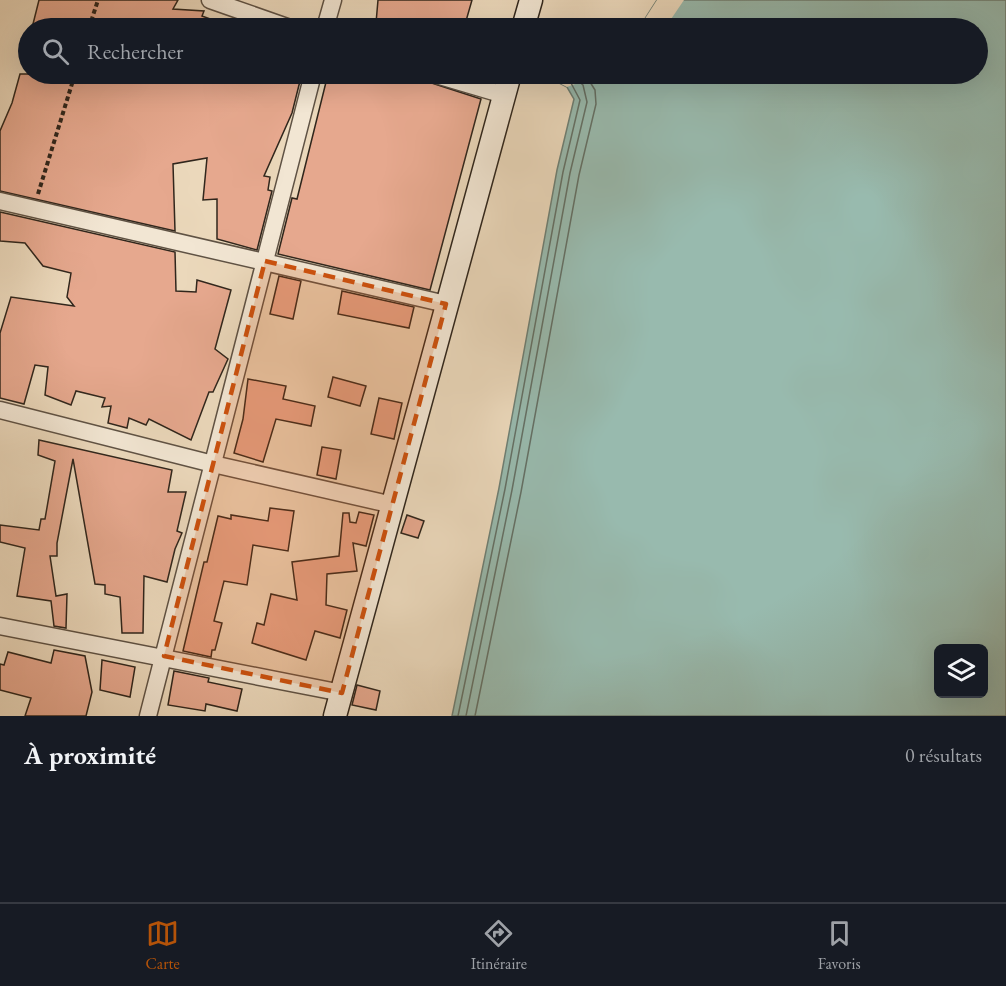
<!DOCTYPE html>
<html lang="fr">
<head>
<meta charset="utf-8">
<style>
  :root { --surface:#171b24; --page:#242831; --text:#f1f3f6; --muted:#9ea1a6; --line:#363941; --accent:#b45309 }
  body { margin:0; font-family:"EB Garamond",serif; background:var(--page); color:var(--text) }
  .controls { position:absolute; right:18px; bottom:18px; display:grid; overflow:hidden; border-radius:9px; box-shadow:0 6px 24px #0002 }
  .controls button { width:54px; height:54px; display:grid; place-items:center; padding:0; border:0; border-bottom:2px solid var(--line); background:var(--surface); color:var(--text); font:30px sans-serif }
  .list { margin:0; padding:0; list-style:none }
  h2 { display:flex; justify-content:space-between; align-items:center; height:78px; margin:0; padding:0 24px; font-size:26px }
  h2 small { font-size:20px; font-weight:400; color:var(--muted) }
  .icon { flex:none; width:33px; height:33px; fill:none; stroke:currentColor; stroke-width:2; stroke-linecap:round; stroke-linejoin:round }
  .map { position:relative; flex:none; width:1006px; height:716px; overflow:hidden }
  .search { position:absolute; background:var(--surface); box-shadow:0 6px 24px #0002; left:18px; right:18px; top:18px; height:66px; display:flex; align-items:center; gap:15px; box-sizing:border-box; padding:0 21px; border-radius:33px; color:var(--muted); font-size:22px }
  .sheet { height:186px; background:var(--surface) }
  nav { display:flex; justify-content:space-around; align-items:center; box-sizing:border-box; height:84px; border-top:2px solid var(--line); background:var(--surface); font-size:16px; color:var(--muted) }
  nav a { display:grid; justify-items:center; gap:3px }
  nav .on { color:var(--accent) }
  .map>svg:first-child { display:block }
</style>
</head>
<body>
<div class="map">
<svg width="1006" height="716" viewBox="0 0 1006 716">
  <rect width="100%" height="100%" fill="#ebd8bb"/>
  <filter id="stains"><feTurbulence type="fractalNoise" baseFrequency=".00333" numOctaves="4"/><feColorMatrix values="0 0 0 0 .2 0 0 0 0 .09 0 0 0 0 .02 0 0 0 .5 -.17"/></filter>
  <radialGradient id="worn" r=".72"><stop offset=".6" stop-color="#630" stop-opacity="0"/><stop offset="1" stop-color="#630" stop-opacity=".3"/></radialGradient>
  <!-- water -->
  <path fill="#98baae" stroke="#6e7f74" stroke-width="1.5" fill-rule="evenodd" d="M657,0h349v716h-554l47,-228 58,-318 17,-71 -7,-12 -25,-13h436v-46h-339zM938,648h46v46h-46z"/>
  <!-- pier -->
  <g fill="#ebd8bb">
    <polygon points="657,0 684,0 665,28 639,28"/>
    <polygon points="542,74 602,74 567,87"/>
  </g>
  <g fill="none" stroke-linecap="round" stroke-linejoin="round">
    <!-- shore -->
    <g stroke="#647065" stroke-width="1.5">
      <polyline points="458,716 505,489 563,172 580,100 571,83 552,74"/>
      <polyline points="466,716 512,490 570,173 587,102 583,85 570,74"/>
      <polyline points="475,716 521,492 579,175 596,104 595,90 585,74"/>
    </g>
  </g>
  <!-- building -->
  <g fill="#e6a88e" stroke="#30261c" stroke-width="1.5">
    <polygon points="39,0 178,0 173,9 204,11 202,16 232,27 32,28"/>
    <polygon points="378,0 472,0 464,28 411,28 376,23"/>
    <polygon points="20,74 296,74 301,77 292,113 264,176 270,177 268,190 272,191 257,250 217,239 217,199 203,200 207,158 173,164 175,231 0,191 0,131 12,103"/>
    <polygon points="328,74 404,74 481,99 430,290 278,254 292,198 297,199"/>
    <polygon points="0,212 175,252 176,291 196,292 197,280 231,290 215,349 228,359 213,392 209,392 191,440 149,419 146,425 129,418 127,428 108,423 111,406 102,407 105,398 76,391 71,405 45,395 48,367 35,365 24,404 0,398 0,333 11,297 74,306 67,297 71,273 43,266 25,243 0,241"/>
    <polygon points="279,276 301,281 293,319 270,314"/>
    <polygon points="342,291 414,307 409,328 338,314"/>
    <polygon points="333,377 366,386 360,406 328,397"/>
    <polygon points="248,379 286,386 283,399 315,406 311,426 276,419 263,462 234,453 243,419"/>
    <polygon points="379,398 402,403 394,439 371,434"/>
    <polygon points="39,440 172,470 168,492 186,492 177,531 182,533 175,549 167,582 144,576 143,633 122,633 120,597 105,594 105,585 95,584 73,459 57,543 57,556 50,556 56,596 67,594 66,628 54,626 51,601 17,596 25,548 0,542 0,525 39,530 41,519 45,519 55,461 38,455"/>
    <polygon points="322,447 341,450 336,479 317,475"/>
    <polygon points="270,508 294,511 288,551 253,545 247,585 224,581 214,621 222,623 215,650 212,650 211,657 183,651 204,562 207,562 218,516 231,519 231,515 268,521"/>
    <polygon points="359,512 374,515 366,546 353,543 357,571 327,574 326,605 347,610 340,638 315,631 306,660 252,643 257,623 264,625 271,594 297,600 292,562 339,556 343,513 349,513 350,522 356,523"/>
    <polygon points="407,515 424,521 418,538 401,533"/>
    <polygon points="54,650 85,656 92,692 86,716 25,716 31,698 0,690 0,664 4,665 8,652 51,663"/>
    <polygon points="102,660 135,667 130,697 100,690"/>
    <polygon points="174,671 209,678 208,682 242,689 237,711 206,704 205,711 168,705"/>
    <polygon points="357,685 380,691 376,710 352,705"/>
  </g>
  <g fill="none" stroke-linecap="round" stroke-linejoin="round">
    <!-- street casing -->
    <g stroke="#5f5244" stroke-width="19">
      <g id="street">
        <polyline points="210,0 290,28"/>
        <polyline points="325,28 333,0"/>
        <polyline points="433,74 504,95"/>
        <polyline points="0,201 446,304"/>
        <polyline points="0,410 213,464 393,505"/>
        <polyline points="0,626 342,693"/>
        <polyline points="148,716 313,74"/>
      </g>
    </g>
    <!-- secondary casing -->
    <g stroke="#30261c" stroke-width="25">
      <g id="secondary">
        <polyline points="523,28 531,0"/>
        <polyline points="335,716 510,74"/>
      </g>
    </g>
    <!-- path -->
    <g stroke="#30261c" stroke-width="4" stroke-dasharray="4.5 3" stroke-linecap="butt">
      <polyline points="89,28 98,0"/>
      <polyline points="38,194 75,74"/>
    </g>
    <!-- street -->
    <use href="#street" stroke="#f2e6d3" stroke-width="16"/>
    <!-- secondary -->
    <use href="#secondary" stroke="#f2e6d3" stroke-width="22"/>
  </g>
  <!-- marked area -->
  <path fill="#cc510e" fill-opacity="0.2" stroke="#cc510e" stroke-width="4.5" stroke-dasharray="12 8" stroke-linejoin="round" d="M265,261l181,43 -104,389 -178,-37z"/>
  <rect width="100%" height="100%" filter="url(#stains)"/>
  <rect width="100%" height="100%" fill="url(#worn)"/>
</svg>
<div class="controls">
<button><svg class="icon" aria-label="layers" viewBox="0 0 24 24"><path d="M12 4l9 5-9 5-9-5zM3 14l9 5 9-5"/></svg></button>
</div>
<div class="search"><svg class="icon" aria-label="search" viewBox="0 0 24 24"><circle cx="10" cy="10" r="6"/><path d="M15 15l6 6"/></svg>Rechercher</div>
</div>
<section class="sheet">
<h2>À proximité<small>0 résultats</small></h2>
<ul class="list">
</ul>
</section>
<nav>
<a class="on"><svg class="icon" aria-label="map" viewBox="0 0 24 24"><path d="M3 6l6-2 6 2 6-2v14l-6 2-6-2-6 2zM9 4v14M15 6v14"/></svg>Carte</a>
<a><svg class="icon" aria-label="directions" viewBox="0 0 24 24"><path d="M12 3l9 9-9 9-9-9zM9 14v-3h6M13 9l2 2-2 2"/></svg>Itinéraire</a>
<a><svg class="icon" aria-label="saved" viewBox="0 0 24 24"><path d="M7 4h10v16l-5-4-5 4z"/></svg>Favoris</a>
</nav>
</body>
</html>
